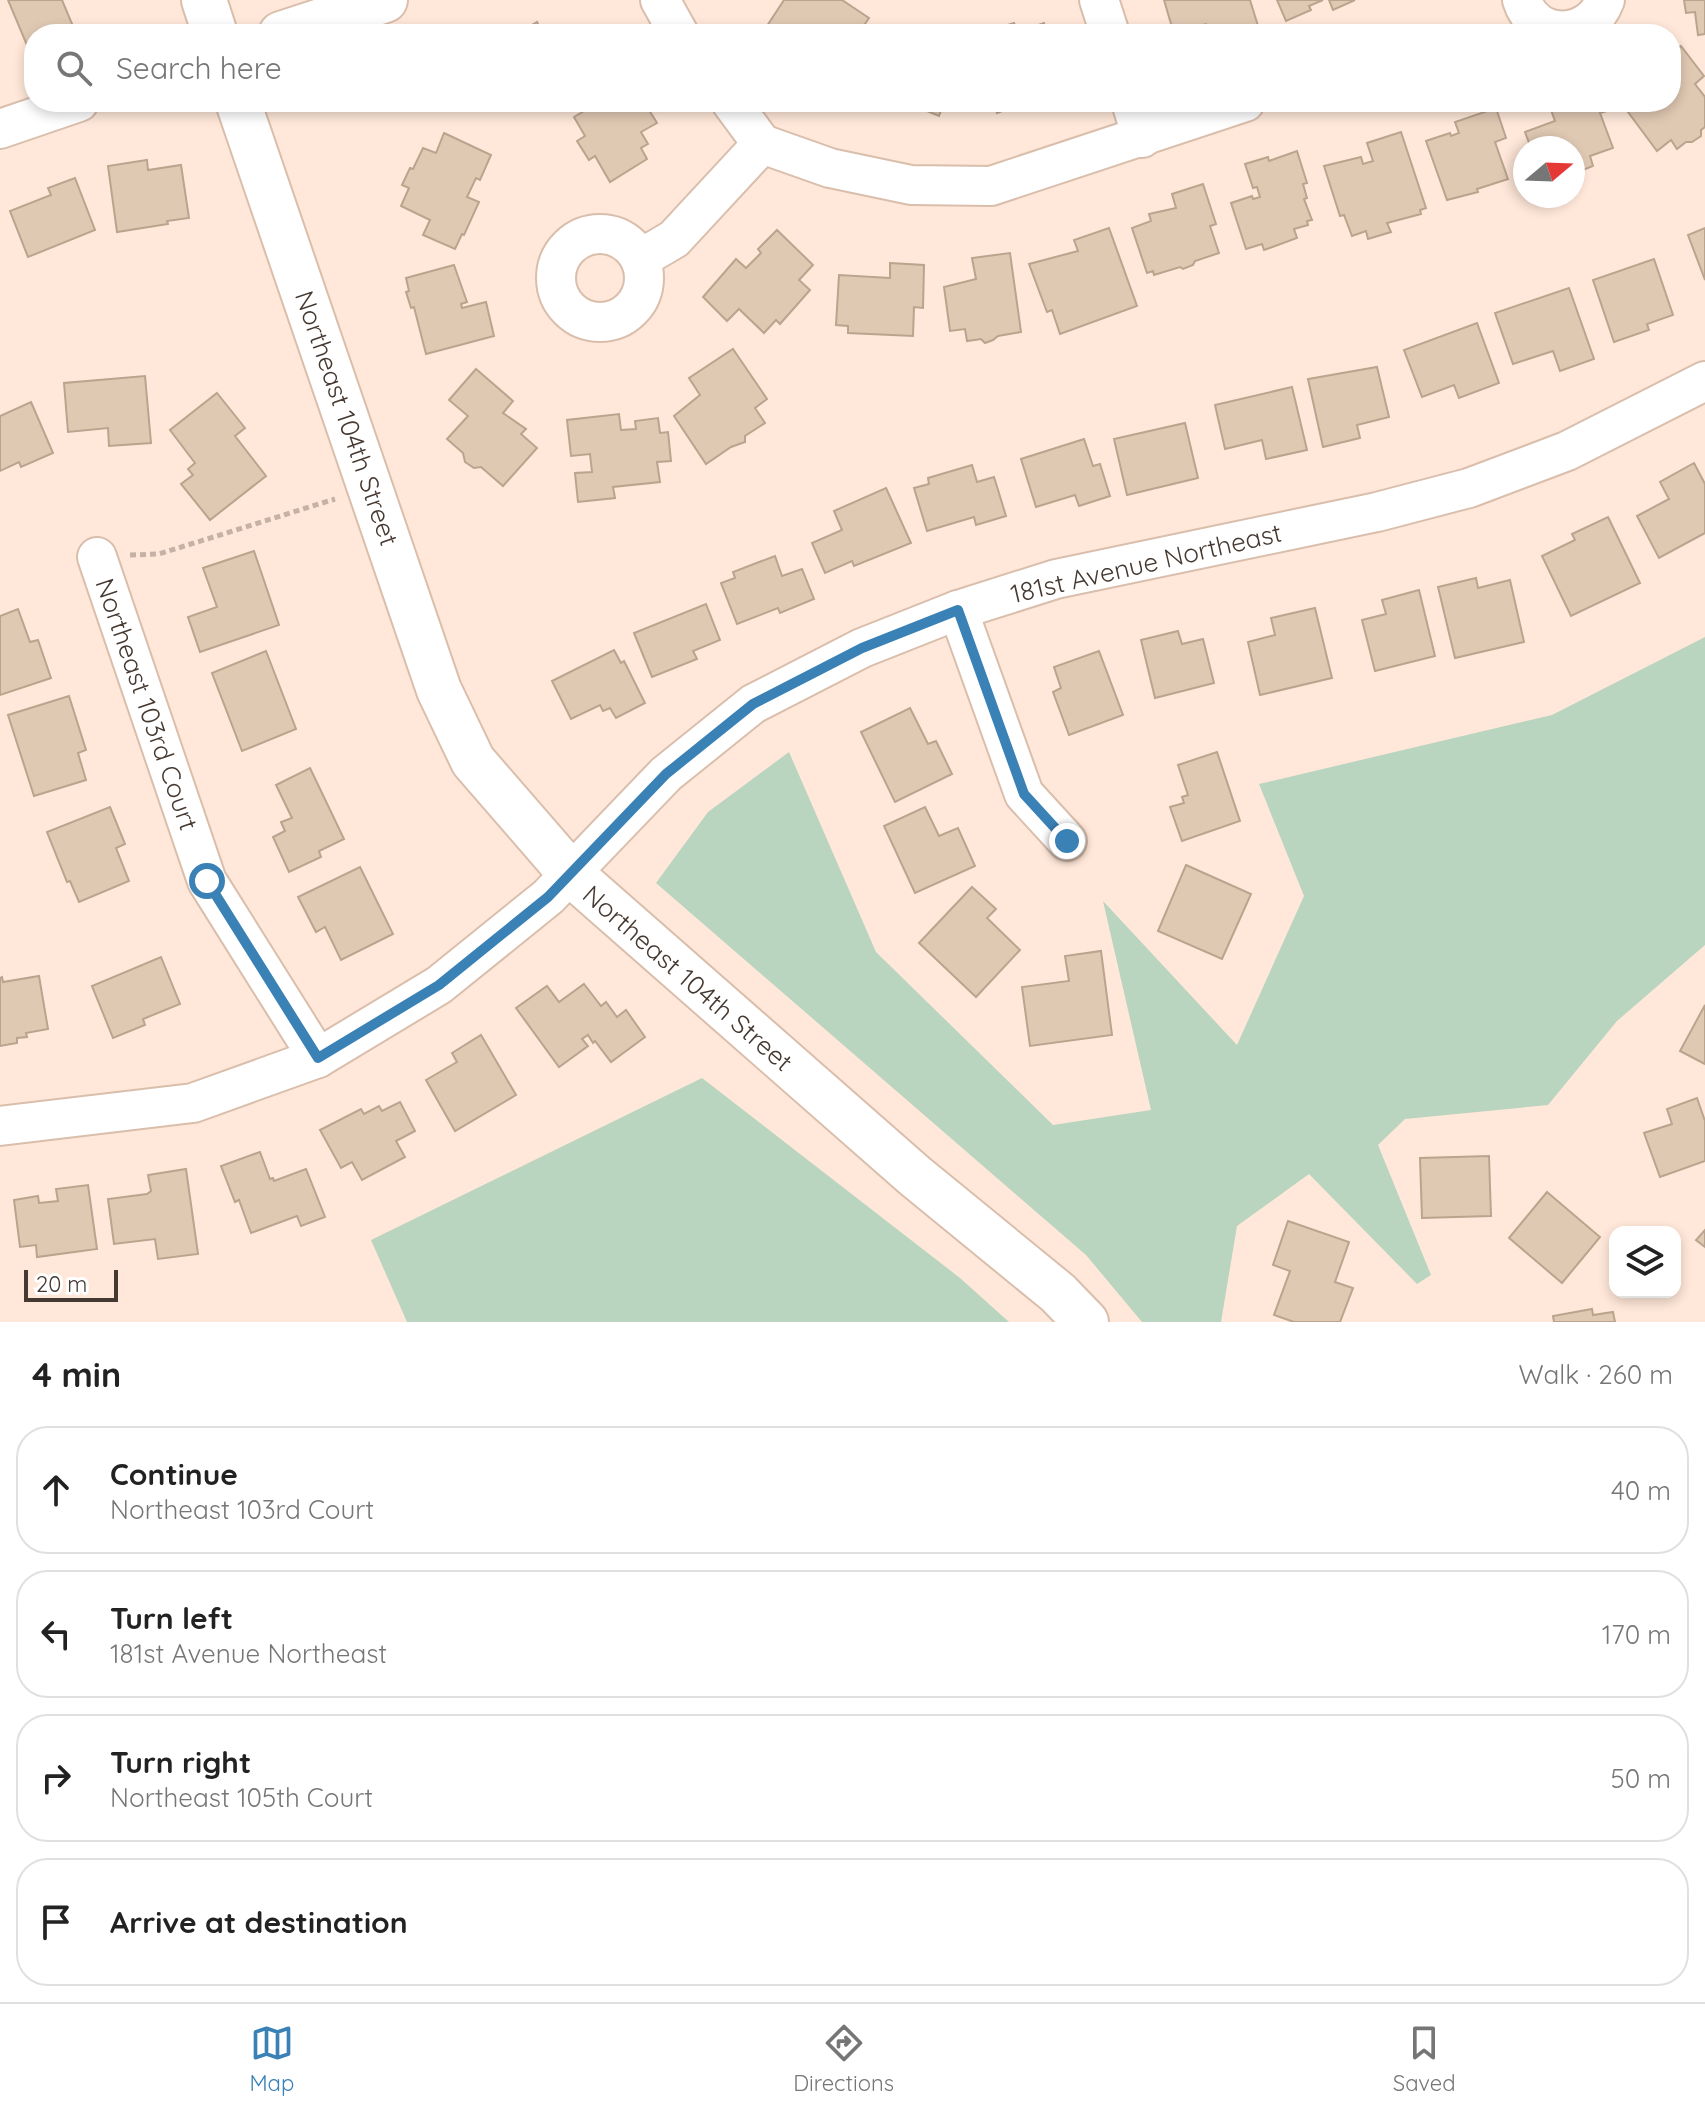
<!DOCTYPE html>
<html lang="en">
<head>
<meta charset="utf-8">
<style>
  :root { --surface:#fff; --page:#f2f2f2; --text:#222; --muted:#767676; --line:#e0e0e0; --accent:#3a81b6 }
  body { margin:0; font-family:Quicksand,sans-serif; background:var(--page); color:var(--text) }
  .controls { position:absolute; right:24px; bottom:24px; display:grid; overflow:hidden; border-radius:16px; box-shadow:0 4px 12px #0003 }
  .controls button { width:72px; height:72px; display:grid; place-items:center; padding:0; border:0; border-bottom:2px solid var(--line); background:var(--surface); color:var(--text); font:40px sans-serif }
  .compass { position:absolute; left:1513px; top:136px; width:72px; height:72px; border-radius:50%; background:var(--surface); box-shadow:0 4px 12px #0003; rotate:71deg }
  .scale { position:absolute; left:24px; bottom:20px; width:94px; box-sizing:border-box; padding-left:8px; border:4px solid #453932; border-top:0; font-size:22px; line-height:28px; white-space:nowrap; color:#453932; -webkit-text-stroke:6px #fff; paint-order:stroke }
  .stop { position:absolute; width:24px; height:24px; margin:-18px; border:6px solid #3a81b6; border-radius:50%; background:#fff }
  .stop.end { background:#3a81b6; border-color:#fff; box-shadow:0 2px 8px #0008 }
  .list { margin:0; padding:0; list-style:none }
  h2 { display:flex; justify-content:space-between; align-items:center; height:104px; margin:0; padding:0 32px; font-size:34px }
  h2 small { font-size:26px; font-weight:400; color:var(--muted) }
  .list li { display:grid; grid-template-columns:52px 1fr auto; gap:24px; align-items:center; box-sizing:border-box; height:128px; margin:0 16px 16px; padding:0 16px; border:2px solid var(--line); border-radius:32px }
  .list b { display:block; font-size:30px; white-space:nowrap }
  .list p { margin:0; font-size:26px; white-space:nowrap; color:var(--muted) }
  .list em { font-size:26px; font-style:normal; color:var(--muted) }
  .icon { flex:none; width:44px; height:44px; fill:none; stroke:currentColor; stroke-width:2; stroke-linecap:round; stroke-linejoin:round }
  .map { position:relative; flex:none; width:1705px; height:1322px; overflow:hidden }
  .search { position:absolute; background:var(--surface); box-shadow:0 4px 12px #0003; left:24px; right:24px; top:24px; height:88px; display:flex; align-items:center; gap:20px; box-sizing:border-box; padding:0 28px; border-radius:32px; color:var(--muted); font-size:30px }
  .sheet { height:680px; background:var(--surface) }
  nav { display:flex; justify-content:space-around; align-items:center; box-sizing:border-box; height:112px; border-top:2px solid var(--line); background:var(--surface); font-size:22px; color:var(--muted) }
  nav a { display:grid; justify-items:center; gap:4px }
  nav .on { color:var(--accent) }
  .map>svg:first-child { display:block }
</style>
</head>
<body>
<div class="map">
<svg width="1705" height="1322" viewBox="0 0 1705 1322">
  <rect width="100%" height="100%" fill="#ffe8d9"/>
  <!-- green -->
  <g fill="#b9d4bf">
    <polygon points="1705,637 1705,945 1617,1021 1548,1105 1405,1119 1378,1145 1431,1275 1417,1284 1309,1174 1237,1226 1221,1322 1142,1322 1086,1255 656,883 708,812 789,752 876,952 1053,1125 1151,1110 1103,901 1237,1045 1304,896 1259,784 1552,715"/>
    <polygon points="702,1078 960,1278 1009,1322 407,1322 371,1240"/>
  </g>
  <!-- building -->
  <g fill="#e0c9b3" stroke="#baa48e" stroke-width="2">
    <polygon points="8,0 62,0 75,31 68,34 34,34 34,48 29,50"/>
    <polygon points="784,0 842,0 869,18 858,34 773,34 765,29"/>
    <polygon points="1164,0 1250,0 1259,29 1244,34 1209,34 1206,24 1174,34"/>
    <polygon points="1277,0 1323,0 1309,6 1311,10 1286,21"/>
    <polygon points="1329,0 1355,0 1333,10"/>
    <polygon points="1684,0 1705,0 1705,34 1698,35 1695,12 1686,13"/>
    <polygon points="537,22 543,34 517,34"/>
    <polygon points="1014,23 1018,32 1044,23 1047,34 993,34 992,30"/>
    <polygon points="1681,46 1704,76 1695,84 1705,97 1705,127 1701,130 1701,136 1692,142 1686,142 1677,149 1671,140 1657,151 1628,112 1642,102 1671,102 1671,54"/>
    <polygon points="599,102 644,102 657,123 641,132 648,144 641,148 647,159 610,182 595,156 589,160 577,141 585,136 574,117"/>
    <polygon points="919,102 944,102 939,116 917,107"/>
    <polygon points="993,102 1028,102 997,113"/>
    <polygon points="1548,102 1607,102 1610,110 1600,113 1613,148 1590,156 1593,166 1573,174 1573,148 1531,148 1525,132 1555,121"/>
    <polygon points="1496,108 1506,138 1495,142 1508,179 1477,189 1478,192 1447,200 1426,141 1450,133 1451,136 1459,133 1455,122"/>
    <polygon points="1401,132 1426,208 1420,210 1421,214 1387,223 1391,232 1368,239 1366,231 1352,236 1344,215 1340,216 1324,166 1361,157 1363,164 1373,161 1367,143"/>
    <polygon points="444,133 491,155 480,180 476,178 467,197 479,202 464,235 462,234 455,249 423,235 430,220 401,206 409,188 402,185 410,168 413,169 423,148 436,153"/>
    <polygon points="1297,151 1307,183 1303,184 1307,198 1304,199 1312,220 1307,221 1308,225 1294,229 1297,238 1264,250 1262,244 1246,249 1231,203 1252,196 1253,199 1260,197 1257,187 1253,188 1245,164 1268,157 1269,161"/>
    <polygon points="147,160 148,170 181,165 189,218 167,221 168,224 117,232 108,166"/>
    <polygon points="75,178 95,230 28,257 10,211 51,195 48,188"/>
    <polygon points="1203,184 1216,224 1210,226 1219,253 1195,261 1193,265 1183,269 1180,267 1154,275 1153,271 1147,273 1132,228 1151,221 1149,214 1176,208 1172,194"/>
    <polygon points="1109,228 1137,306 1060,334 1052,310 1047,312 1029,264 1078,251 1074,240"/>
    <polygon points="1705,228 1705,280 1688,235"/>
    <polygon points="777,230 813,265 799,280 810,290 780,324 776,320 764,333 739,309 727,321 703,297 736,259 746,268 761,253 758,249"/>
    <polygon points="1010,253 1021,332 998,336 993,340 985,343 981,339 967,341 965,329 950,331 944,287 976,279 972,258"/>
    <polygon points="1654,259 1673,315 1647,324 1649,330 1614,342 1593,280"/>
    <polygon points="890,263 924,265 923,308 914,307 913,336 848,333 848,326 836,325 839,275 890,278"/>
    <polygon points="454,265 467,302 461,304 462,308 486,302 494,336 426,354 414,307 411,308 406,292 409,291 406,278"/>
    <polygon points="1569,288 1594,359 1560,371 1553,351 1513,364 1495,313"/>
    <polygon points="1477,323 1499,383 1459,398 1454,385 1422,397 1404,350"/>
    <polygon points="733,349 767,399 755,408 765,423 745,436 745,442 731,447 706,464 674,416 700,395 689,378"/>
    <polygon points="1377,367 1389,417 1357,425 1360,438 1323,447 1308,379"/>
    <polygon points="476,369 513,401 503,413 526,429 521,434 537,448 503,486 481,467 474,468 465,462 463,453 447,439 468,416 449,400"/>
    <polygon points="145,376 151,443 109,446 108,428 68,432 64,383"/>
    <polygon points="1292,387 1307,450 1266,459 1262,440 1225,449 1215,405"/>
    <polygon points="217,393 245,428 235,436 266,476 210,520 181,484 193,475 188,469 195,463 170,430"/>
    <polygon points="31,402 53,453 21,467 19,462 0,471 0,416"/>
    <polygon points="619,414 621,430 636,429 635,421 658,418 660,433 668,432 671,461 657,462 660,482 613,487 615,498 578,502 575,473 592,472 590,454 571,456 567,420"/>
    <polygon points="1185,423 1198,478 1127,495 1114,439"/>
    <polygon points="1084,439 1093,466 1100,464 1110,496 1079,506 1075,495 1036,507 1021,459"/>
    <polygon points="1694,463 1705,484 1705,533 1659,558 1637,516 1669,499 1660,482"/>
    <polygon points="972,465 977,482 994,477 1006,516 976,525 974,517 927,531 914,488 929,484 928,478"/>
    <polygon points="886,488 911,543 854,566 852,561 825,573 812,543 842,530 834,511"/>
    <polygon points="1608,517 1640,583 1571,616 1542,556 1575,540 1572,534"/>
    <polygon points="254,551 279,625 200,652 188,617 217,607 203,568"/>
    <polygon points="775,556 782,576 802,569 814,599 780,613 778,608 737,624 721,583 735,578 733,572"/>
    <polygon points="1476,578 1478,588 1510,580 1524,642 1455,658 1438,587"/>
    <polygon points="1419,590 1435,656 1375,671 1362,620 1386,614 1382,600"/>
    <polygon points="706,604 720,640 693,651 697,659 652,677 634,633"/>
    <polygon points="1315,608 1332,678 1260,695 1248,642 1275,635 1271,618"/>
    <polygon points="18,609 30,642 38,640 51,678 0,695 0,616"/>
    <polygon points="1178,631 1182,644 1203,639 1214,683 1155,698 1141,640"/>
    <polygon points="614,650 621,663 624,661 645,703 616,718 610,708 603,711 600,705 571,719 552,681"/>
    <polygon points="266,651 296,729 242,751 212,673"/>
    <polygon points="1099,651 1123,715 1069,735 1053,692 1061,688 1054,667"/>
    <polygon points="69,696 86,750 78,753 86,780 34,796 8,715"/>
    <polygon points="910,708 928,744 936,741 952,774 895,802 861,732"/>
    <polygon points="1217,752 1240,821 1182,841 1170,807 1184,803 1182,797 1188,795 1178,765"/>
    <polygon points="310,768 344,839 319,851 321,857 289,872 273,837 285,831 281,822 292,818 276,785"/>
    <polygon points="110,807 125,844 116,848 129,881 79,902 70,881 67,882 47,832"/>
    <polygon points="925,807 939,836 958,828 975,866 915,893 884,826"/>
    <polygon points="1186,865 1251,894 1222,959 1158,931"/>
    <polygon points="360,867 393,934 341,960 325,927 316,932 298,897"/>
    <polygon points="972,887 996,909 987,918 1020,950 976,997 919,943"/>
    <polygon points="1101,951 1112,1035 1030,1046 1022,987 1069,981 1065,956"/>
    <polygon points="161,957 180,1004 143,1019 145,1025 113,1038 92,986"/>
    <polygon points="39,976 48,1029 26,1033 27,1037 17,1038 17,1043 0,1046 0,978 2,977 3,982"/>
    <polygon points="584,984 601,1006 606,1002 617,1017 626,1010 645,1037 611,1062 595,1041 593,1043 588,1035 582,1039 588,1046 559,1067 516,1008 547,986 559,1002"/>
    <polygon points="1705,1005 1705,1064 1680,1051"/>
    <polygon points="481,1035 516,1095 455,1131 426,1080 457,1062 452,1053"/>
    <polygon points="1697,1098 1705,1121 1705,1161 1660,1177 1644,1133 1672,1124 1667,1109"/>
    <polygon points="400,1102 415,1131 396,1141 405,1157 362,1180 352,1162 341,1168 320,1130 361,1109 364,1114 379,1106 382,1111"/>
    <polygon points="260,1152 270,1179 273,1178 274,1181 306,1169 325,1217 301,1226 297,1216 251,1233 239,1200 235,1202 221,1166"/>
    <polygon points="1489,1156 1491,1216 1422,1218 1420,1158"/>
    <polygon points="186,1169 198,1254 158,1259 155,1239 114,1244 108,1199 147,1194 151,1191 148,1175"/>
    <polygon points="88,1185 97,1249 37,1257 36,1245 20,1247 14,1200 38,1196 39,1203 58,1201 56,1189"/>
    <polygon points="1547,1192 1600,1237 1562,1283 1509,1238"/>
    <polygon points="1288,1221 1349,1242 1335,1282 1353,1288 1340,1322 1294,1322 1274,1315 1290,1271 1273,1265"/>
    <polygon points="1705,1230 1705,1247 1696,1240"/>
    <polygon points="1592,1309 1593,1315 1613,1312 1615,1322 1554,1322 1553,1316"/>
  </g>
  <g fill="none" stroke-linecap="round" stroke-linejoin="round">
    <!-- street casing -->
    <g stroke="#dabeac" stroke-width="42">
      <g id="street">
        <polyline points="660,0 679,34"/>
        <polyline points="1099,0 1110,34"/>
        <path d="M1522,0c13,42 69,39 83,0"/>
        <polyline points="731,102 762,144"/>
        <polyline points="1131,102 1142,138"/>
        <polyline points="0,129 79,102"/>
        <circle cx="600" cy="278" r="44"/>
        <polyline points="640,259 674,239 762,144 830,168 911,185 991,186 1245,102"/>
        <polyline points="97,557 207,881 318,1058"/>
        <polyline points="958,610 1024,794 1067,841"/>
        <polyline points="0,1126 193,1103 318,1058 439,985 548,897 666,774 753,704 862,648 958,610 1056,579 1377,512 1469,488 1567,451 1705,381"/>
      </g>
    </g>
    <!-- secondary casing -->
    <g stroke="#dabeac" stroke-width="48">
      <g id="secondary">
        <polyline points="204,0 215,34"/>
        <polyline points="281,34 385,0"/>
        <polyline points="238,102 439,690 473,761 571,874 915,1176 1058,1293 1086,1322"/>
      </g>
    </g>
    <!-- path -->
    <polyline stroke="#c5b1a5" stroke-width="5" stroke-dasharray="6 4" stroke-linecap="butt" points="130,555 159,554 335,499"/>
    <!-- street -->
    <use href="#street" stroke="#fff" stroke-width="38"/>
    <!-- secondary -->
    <use href="#secondary" stroke="#fff" stroke-width="44"/>
  </g>
  <g fill="none" stroke-linecap="round" stroke-linejoin="round">
    <!-- route -->
    <polyline stroke="#3a81b6" stroke-width="10" points="207,881 318,1058 439,985 548,897 666,774 753,704 862,648 958,610 1024,794 1067,841"/>
  </g>
  <g text-anchor="middle" dominant-baseline="central" stroke-width="6" stroke-linejoin="round" paint-order="stroke">
    <!-- street labels -->
    <g font-size="26" fill="#453932" stroke="#fff">
      <text transform="translate(347 418) rotate(71)">Northeast 104th Street</text>
      <text transform="translate(1146 563) rotate(-13)">181st Avenue Northeast</text>
      <text transform="translate(147 704) rotate(71)">Northeast 103rd Court</text>
      <text transform="translate(688 978) rotate(41)">Northeast 104th Street</text>
    </g>
  </g>
</svg>
<div class="controls">
<button><svg class="icon" aria-label="layers" viewBox="0 0 24 24"><path d="M12 4l9 5-9 5-9-5zM3 14l9 5 9-5"/></svg></button>
</div>
<svg class="compass" viewBox="-18 -18 36 36"><path d="M0-13l5 13h-10z" fill="#e53935"/><path d="M0 13l5-13h-10z" fill="#767676"/></svg>
<div class="scale">20 m</div>
<div class="stop" style="left:207px;top:881px"></div>
<div class="stop end" style="left:1067px;top:841px"></div>
<div class="search"><svg class="icon" aria-label="search" viewBox="0 0 24 24"><circle cx="10" cy="10" r="6"/><path d="M15 15l6 6"/></svg>Search here</div>
</div>
<section class="sheet">
<h2>4 min<small>Walk · 260 m</small></h2>
<ul class="list">
<li><svg class="icon" aria-label="ahead" viewBox="0 0 24 24"><path d="M12 20V5M6 11l6-6 6 6"/></svg><div><b>Continue</b><p>Northeast 103rd Court</p></div><em>40 m</em></li>
<li><svg class="icon" aria-label="left" viewBox="0 0 24 24"><path d="M17 20v-9H6M10 6l-5 5 5 5"/></svg><div><b>Turn left</b><p>181st Avenue Northeast</p></div><em>170 m</em></li>
<li><svg class="icon" aria-label="right" viewBox="0 0 24 24"><path d="M7 20v-9h11M14 6l5 5-5 5"/></svg><div><b>Turn right</b><p>Northeast 105th Court</p></div><em>50 m</em></li>
<li><svg class="icon" aria-label="arrive" viewBox="0 0 24 24"><path d="M6 21V4h12l-3 4 3 4H6"/></svg><div><b>Arrive at destination</b></div></li>
</ul>
</section>
<nav>
<a class="on"><svg class="icon" aria-label="map" viewBox="0 0 24 24"><path d="M3 6l6-2 6 2 6-2v14l-6 2-6-2-6 2zM9 4v14M15 6v14"/></svg>Map</a>
<a><svg class="icon" aria-label="directions" viewBox="0 0 24 24"><path d="M12 3l9 9-9 9-9-9zM9 14v-3h6M13 9l2 2-2 2"/></svg>Directions</a>
<a><svg class="icon" aria-label="saved" viewBox="0 0 24 24"><path d="M7 4h10v16l-5-4-5 4z"/></svg>Saved</a>
</nav>
</body>
</html>
